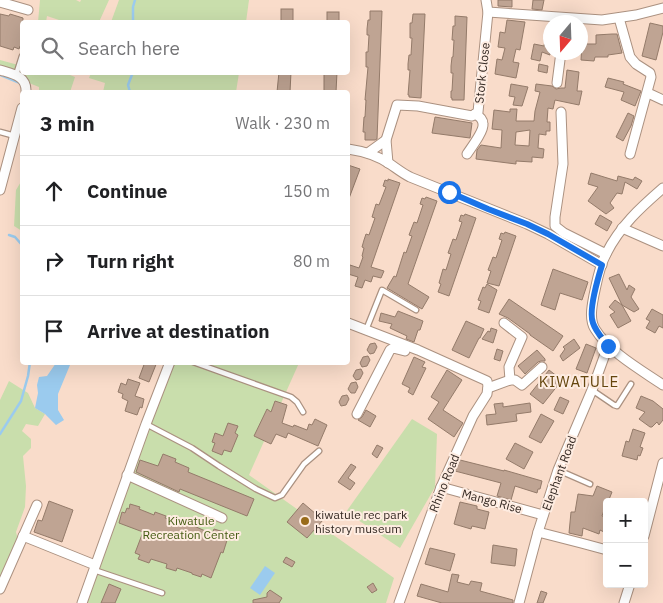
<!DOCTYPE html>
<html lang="en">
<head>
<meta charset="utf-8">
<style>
  :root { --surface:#fff; --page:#f6f6f6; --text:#202124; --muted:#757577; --line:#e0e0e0 }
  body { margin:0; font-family:"IBM Plex Sans",sans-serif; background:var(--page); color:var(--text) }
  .controls { position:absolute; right:15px; bottom:15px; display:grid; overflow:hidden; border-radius:5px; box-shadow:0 5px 20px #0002 }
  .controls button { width:45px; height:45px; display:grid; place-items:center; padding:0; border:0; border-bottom:1px solid var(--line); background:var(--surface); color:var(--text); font:25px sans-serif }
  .compass { position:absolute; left:543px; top:15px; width:45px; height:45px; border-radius:50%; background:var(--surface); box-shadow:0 5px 20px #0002; rotate:199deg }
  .stop { position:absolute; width:15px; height:15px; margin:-11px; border:4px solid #1a73e8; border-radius:50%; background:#fff }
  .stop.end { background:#1a73e8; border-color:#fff; box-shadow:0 1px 5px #0008 }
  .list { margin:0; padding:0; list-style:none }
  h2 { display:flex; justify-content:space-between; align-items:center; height:65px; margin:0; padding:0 20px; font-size:21px }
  h2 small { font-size:16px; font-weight:400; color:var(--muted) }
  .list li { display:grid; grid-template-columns:32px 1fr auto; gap:15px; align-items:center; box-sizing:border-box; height:70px; padding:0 20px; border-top:1px solid var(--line) }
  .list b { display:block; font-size:19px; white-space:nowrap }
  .list em { font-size:16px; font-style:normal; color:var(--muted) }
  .icon { flex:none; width:28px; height:28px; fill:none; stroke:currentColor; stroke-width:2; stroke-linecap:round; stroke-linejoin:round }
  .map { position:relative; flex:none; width:663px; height:603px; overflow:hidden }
  .search { position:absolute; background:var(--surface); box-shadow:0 5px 20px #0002; left:20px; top:20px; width:330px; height:55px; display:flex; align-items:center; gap:12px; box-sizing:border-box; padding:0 18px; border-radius:5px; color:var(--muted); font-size:19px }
  .panel { position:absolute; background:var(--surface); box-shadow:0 5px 20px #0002; left:20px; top:90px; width:330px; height:275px; border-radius:5px }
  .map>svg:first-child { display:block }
</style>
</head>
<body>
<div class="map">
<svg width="663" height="603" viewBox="0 0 663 603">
  <rect width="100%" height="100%" fill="#f9dcca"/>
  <!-- green -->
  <g fill="#c9deac">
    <polygon points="40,0 76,0 80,2 81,0 109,0 99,22 65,22 47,16 46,22 38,22"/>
    <polygon points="119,0 249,0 246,22 111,22"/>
    <polygon points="0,60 22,66 22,72 65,73 75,77 70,92 39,92 39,87 19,79 0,69"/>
    <polygon points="91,73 239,72 239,73 236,92 103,92 105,83 89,78"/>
    <polygon points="22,180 22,231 14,226 16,190"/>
    <polygon points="173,363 299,363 249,475 394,578 386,603 78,603"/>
    <polygon points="9,381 28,393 35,408 45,414 38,426 26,424 22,431 31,439 31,448 23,456 26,486 25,507 16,532 18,540 0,582 0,400"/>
    <polygon points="412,419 437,434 435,487 400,548 346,512"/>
  </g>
  <!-- water -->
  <g fill="#9bcbee">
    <polygon points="56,363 68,363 70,365 58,394 58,410 64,420 56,425 45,414 35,408 38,393 37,385 39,377 47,376"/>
    <polygon points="265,566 275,573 260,595 250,588"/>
  </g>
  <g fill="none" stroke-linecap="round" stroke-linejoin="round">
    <!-- stream -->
    <g stroke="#9bcbee" stroke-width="2.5">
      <polyline points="133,22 133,7 135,0"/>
      <polyline points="0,75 20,83"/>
      <polyline points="130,92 128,85 133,72"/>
      <polyline points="9,235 15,237 22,245"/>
      <polyline points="0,434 21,401 28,376 30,362"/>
    </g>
  </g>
  <!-- building -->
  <g fill="#bfa493" stroke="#947b6a" fill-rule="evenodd">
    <polygon points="498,0 512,0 512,7 498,6"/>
    <polygon points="533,0 544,0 542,10 532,9"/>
    <rect x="281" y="9" width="12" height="13"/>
    <polygon points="370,11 382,11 377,139 375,140 365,140 365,132 363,132 364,117 365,117 366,100 365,100 368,67 366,67 366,52 368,52 369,35 367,35 367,29 368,20 370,20"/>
    <rect x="327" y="12" width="12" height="10"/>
    <polygon points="0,14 9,16 10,14 23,18 22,47 20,46 19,49 14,47 13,50 0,46"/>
    <polygon points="413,14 425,14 421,98 409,97 409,95 408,95 410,70 408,70 408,64 409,55 411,55 412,38 410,38 410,23 412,23"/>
    <polygon points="455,16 467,17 464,100 452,100 452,98 451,98 451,91 452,91 453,73 451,73 451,66 452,57 453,57 454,40 452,40 453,26 455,26"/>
    <polygon points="507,20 525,22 520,50 516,49 513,62 519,63 516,78 495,74 497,59 502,60 505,48 498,47 500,32 505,33"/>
    <polygon points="650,23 663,26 663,32 656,60 642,56"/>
    <polygon points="547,29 550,29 550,55 542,52 540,61 531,59 534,44 544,46"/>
    <polygon points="612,34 617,34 622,53 608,55 608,57 595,57 594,61 581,60 582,44 596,44 596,35"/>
    <polygon points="539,64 548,66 547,73 538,71"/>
    <path d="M567,70l12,2 -2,19h5l-3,14 -24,-5 -2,9 -5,-1 -1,14h3v9h-4v4l-7,-1 -1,14 6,1 -1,9 -11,-1v5l-16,-1v3l-40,-5 1,-9 4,-5 20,3 1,-18 -10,-1 2,-19 16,2v-3h7l-1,12h18l1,-10 5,-19 -5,-1 1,-7 16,2 4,3 5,-1h4zM530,130l-1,16 -14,-1 1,-13z"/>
    <polygon points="279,72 291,72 290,92 277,92"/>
    <polygon points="324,72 337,72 336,92 324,92"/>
    <polygon points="608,78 624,82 623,84 641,91 635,106 621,100 624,92 605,87"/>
    <polygon points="511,84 528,87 522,106 513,105 515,97 509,96"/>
    <polygon points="628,113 634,116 631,126 623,141 616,137"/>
    <polygon points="435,117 472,123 470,138 432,133"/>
    <polygon points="348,165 360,169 348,201"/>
    <polygon points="591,173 617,181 618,176 633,180 635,177 642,181 637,189 625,182 622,194 617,193 610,203 614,208 606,214 588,201 598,187 588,184"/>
    <polygon points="388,179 400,183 371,267 384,271 381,278 373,276 371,282 365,280 362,288 355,286 358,277 348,274 348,272 350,265 359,268 363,257 362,256 364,248 362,247 364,240 366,234 369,235 375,218 372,217 376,204 379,205 386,187 383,186 385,180 388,181"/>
    <polygon points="426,197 437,201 408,284 429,297 422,309 387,288 394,276 396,277 404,252 406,253 412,236 409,235 414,222 417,223 423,205 420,204 422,198 425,199"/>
    <polygon points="465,214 476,218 449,296 438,292 441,284 439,283 443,269 446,270 451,254 448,253 453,239 456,240 462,222 459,221 461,215 464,216"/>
    <polygon points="600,215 612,222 607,231 595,224"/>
    <polygon points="505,232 516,236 499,286 487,283 491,271 488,270 493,257 496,258 502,240 499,239 501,233 504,234"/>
    <polygon points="553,269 588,282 582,300 560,293 555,310 541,305"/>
    <polygon points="619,274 627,290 629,285 635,289 631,297 639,309 634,312 622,305 631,321 618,328 610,315 615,312 609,307 615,300 622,305 609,278"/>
    <polygon points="487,284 497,290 489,313 478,309 481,301 478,300 483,287 485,288"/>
    <polygon points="509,299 563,336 553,351 530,335 530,334 508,318 499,314"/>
    <polygon points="652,309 663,315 663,328 659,326 655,333 646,328 650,321 646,319"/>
    <polygon points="398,311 423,321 420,330 418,330 414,342 406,339 407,336 390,328 392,324 379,321 381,313 395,317"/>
    <polygon points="466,321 484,329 480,338 479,338 469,358 452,350"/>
    <polygon points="491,328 497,330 493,343 482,339 488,331 490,332"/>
    <polygon points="574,339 580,348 563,361 560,356 565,349 563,347"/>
    <polygon points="375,343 377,347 374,353 370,354 367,350 370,344"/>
    <polygon points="586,344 596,348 587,373 576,369"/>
    <polygon points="497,349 503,351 500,361 494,359"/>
    <polygon points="537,350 545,359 545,361 541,361 538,362 525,374 518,366"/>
    <polygon points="368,356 370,360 367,366 362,367 360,363 363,357"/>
    <polygon points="414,357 425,362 422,367 426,368 413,395 408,392 410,388 402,384"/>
    <polygon points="145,362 157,362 149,382 139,378"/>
    <polygon points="361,369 363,373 360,379 356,380 353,376 356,370"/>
    <polygon points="447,370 462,380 443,410 463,423 454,437 428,419 439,402 431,397"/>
    <polygon points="549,370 562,380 543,404 530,394"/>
    <polygon points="128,379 140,383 135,396 144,399 142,408 140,407 137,415 125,411 128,401 122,398 123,394 118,392 121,383 126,385"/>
    <polygon points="356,382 358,387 355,393 351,393 348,389 351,383"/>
    <polygon points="347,395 349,399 346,405 341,406 339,402 342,396"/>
    <polygon points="641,396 653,401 663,409 663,420 659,425 657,422 652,427 650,427 639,419 645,412 636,408"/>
    <polygon points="560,397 569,401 563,414 554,410"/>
    <polygon points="275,401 287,405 282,423 293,427 294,425 307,430 309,424 312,425 315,419 327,425 318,446 288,433 286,438 276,434 271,444 254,436 267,409 271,412"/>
    <polygon points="503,403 503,407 530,403 531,412 516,414 517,421 487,425 486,415 496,414 494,404"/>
    <polygon points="366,410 376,416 370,427 358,420 362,417"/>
    <polygon points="541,414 554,421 541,443 529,437"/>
    <polygon points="228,423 238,426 235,433 238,435 231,452 224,450 222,455 212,451 215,443 212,442 215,433 223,436"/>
    <polygon points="633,429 645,433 640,447 643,448 640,456 638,455 637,460 622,456 626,441 629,442"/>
    <polygon points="515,443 533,452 524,469 506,459"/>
    <polygon points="377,445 383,448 377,458 372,454"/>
    <polygon points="163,454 176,459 175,462 189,468 188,472 254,499 247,516 180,489 179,492 136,472 140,460 158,466"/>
    <polygon points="460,460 504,471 504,470 542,481 540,489 538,489 537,493 515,486 511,500 497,496 501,483 455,471"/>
    <polygon points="351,464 356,467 348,478 355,483 350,490 338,482"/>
    <polygon points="597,486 612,492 608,502 607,502 602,516 607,518 607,525 604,532 600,530 599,534 583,528 582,536 569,533 571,512 575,512 578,494 593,496"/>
    <polygon points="49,501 73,510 62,542 34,532 38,520 42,521"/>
    <polygon points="460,502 477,506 477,509 489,512 485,529 472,526 471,529 454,524"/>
    <polygon points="303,503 323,520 307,538 287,522"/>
    <polygon points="130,504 140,507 139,509 154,515 155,512 166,516 165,518 171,520 170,522 183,526 184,520 194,523 194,526 212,534 214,529 224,532 223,536 228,537 223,553 221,552 211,578 202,574 201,577 192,574 192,573 177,568 176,571 166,568 167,564 151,559 149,563 138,559 140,555 135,553 143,532 119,523 122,512 125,513 127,508 129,509"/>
    <polygon points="493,545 517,549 515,566 491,563"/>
    <polygon points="430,548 455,554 450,571 425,564"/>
    <polygon points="286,557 295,562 292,567 283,562"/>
    <polygon points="452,574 459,575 457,582 469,585 471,581 482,583 480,591 513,600 513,603 442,603 417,596 421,584 448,592"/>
    <polygon points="373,583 377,590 372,593 367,587"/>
    <polygon points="109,584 121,589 115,603 101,603"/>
    <polygon points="270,590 282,598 279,603 253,603 253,600 267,597 267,593"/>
    <polygon points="541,591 547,593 543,603 537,603"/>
  </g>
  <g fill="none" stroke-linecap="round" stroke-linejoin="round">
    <!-- service casing -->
    <g stroke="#ab9180" stroke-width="7">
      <g id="service">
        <polyline points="16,75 22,56"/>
        <polyline points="0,132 15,136"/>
        <polyline points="366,330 382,290 416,310"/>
        <polyline points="193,362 291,397 297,402 303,412"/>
        <polyline points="592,390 614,405 617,406 631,384"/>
        <polyline points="146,424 192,448 219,466 256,489 275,498 282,495 304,464 319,451"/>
        <polyline points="558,470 590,484"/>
        <polyline points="94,570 162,593"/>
      </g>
    </g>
    <!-- minor casing -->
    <g stroke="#ab9180" stroke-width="11">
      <g id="minor">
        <polyline points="0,2 28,10"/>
        <polyline points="488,12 602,20 636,15 663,8"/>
        <polyline points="619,18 630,57 636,64 650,73 651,77 630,154"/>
        <path d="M0,70c13,4 27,6 26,22"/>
        <polyline points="557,83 561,52"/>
        <polyline points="648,93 663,100"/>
        <polyline points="561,112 563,164 555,217 555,226 564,233 606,254"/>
        <path d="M348,149c14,2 29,6 42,15 6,4 12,9 20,13l117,47 21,10 54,31"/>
        <polyline points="368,153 386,140"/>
        <path d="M467,154c4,-6 17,-23 16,-30 0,-5 -4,-8 -8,-10"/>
        <polyline points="388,163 386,140 397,105 418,106 472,116 478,112 488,12 486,0"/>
        <path d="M663,188c-23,20 -43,38 -57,66 -7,13 -9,28 -12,41 -2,11 -5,24 1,34 14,23 46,41 68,56"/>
        <polyline points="0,190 22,108"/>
        <polyline points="622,228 663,246"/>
        <polyline points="348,323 418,350 487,381 488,386 487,394 473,416 441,487 399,603"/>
        <polyline points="504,323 522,337 509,367 510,380"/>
        <polyline points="488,388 510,380 515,380 522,385 542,367"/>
        <polyline points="357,414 390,350 393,348 405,351"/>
        <polyline points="127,475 222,518"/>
        <polyline points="441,487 543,515"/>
        <polyline points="538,532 581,543 607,550"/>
        <polyline points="23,536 95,565"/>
        <polyline points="644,536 663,463"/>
        <polyline points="0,589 37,505"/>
        <polyline points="82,603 146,424 170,362"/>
        <polyline points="519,603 538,532 558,470 592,390 608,346"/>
        <polyline points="624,603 630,584"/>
      </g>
    </g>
    <!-- service -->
    <use href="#service" stroke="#fff" stroke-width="4.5"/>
    <!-- minor -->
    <use href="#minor" stroke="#fff" stroke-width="9"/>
  </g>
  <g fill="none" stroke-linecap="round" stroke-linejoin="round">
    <!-- route -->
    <path stroke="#1a73e8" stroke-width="6" d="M449,192l39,17 39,15 21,10 54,31c-4,13 -14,46 -9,58 3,9 10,16 15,23"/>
  </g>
  <!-- markers -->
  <circle fill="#986b19" stroke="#feece1" stroke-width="2" cx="305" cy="521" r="5"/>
  <g text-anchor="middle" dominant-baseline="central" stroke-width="4" stroke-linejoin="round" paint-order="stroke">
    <!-- street labels -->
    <g font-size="12" fill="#342923" stroke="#feece1">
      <text transform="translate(482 73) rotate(-84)">Stork Close</text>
      <text transform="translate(559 473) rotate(-70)">Elephant Road</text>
      <text transform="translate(444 483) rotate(-68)">Rhino Road</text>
      <text transform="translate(492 501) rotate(15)">Mango Rise</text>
    </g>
    <!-- poi labels -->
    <g font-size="12" fill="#342923" stroke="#feece1" text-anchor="start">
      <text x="315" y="514">kiwatule rec park<tspan x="315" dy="14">history museum</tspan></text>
    </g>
    <!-- park labels -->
    <g font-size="12" fill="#455d14" stroke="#feece1">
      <text x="191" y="520">Kiwatule<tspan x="191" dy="14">Recreation Center</tspan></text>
    </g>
    <!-- quarter labels -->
    <g font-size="15" letter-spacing="1" fill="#65460e" stroke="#feece1">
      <text x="579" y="381">KIWATULE</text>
    </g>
  </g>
</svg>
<div class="controls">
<button>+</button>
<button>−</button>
</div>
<svg class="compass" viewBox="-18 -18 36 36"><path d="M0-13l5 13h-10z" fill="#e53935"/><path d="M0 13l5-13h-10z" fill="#757577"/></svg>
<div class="stop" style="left:449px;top:192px"></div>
<div class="stop end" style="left:608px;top:346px"></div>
<div class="search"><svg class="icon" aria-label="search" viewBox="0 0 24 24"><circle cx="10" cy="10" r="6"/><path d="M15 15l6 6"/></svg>Search here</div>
<section class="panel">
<h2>3 min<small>Walk · 230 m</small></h2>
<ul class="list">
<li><svg class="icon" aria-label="ahead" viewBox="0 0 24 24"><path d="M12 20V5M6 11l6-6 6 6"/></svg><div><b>Continue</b></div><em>150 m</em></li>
<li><svg class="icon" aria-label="right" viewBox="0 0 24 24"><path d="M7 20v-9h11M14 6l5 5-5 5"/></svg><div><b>Turn right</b></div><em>80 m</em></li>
<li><svg class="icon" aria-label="arrive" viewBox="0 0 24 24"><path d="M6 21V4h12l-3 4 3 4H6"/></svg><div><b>Arrive at destination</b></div></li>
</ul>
</section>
</div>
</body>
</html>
